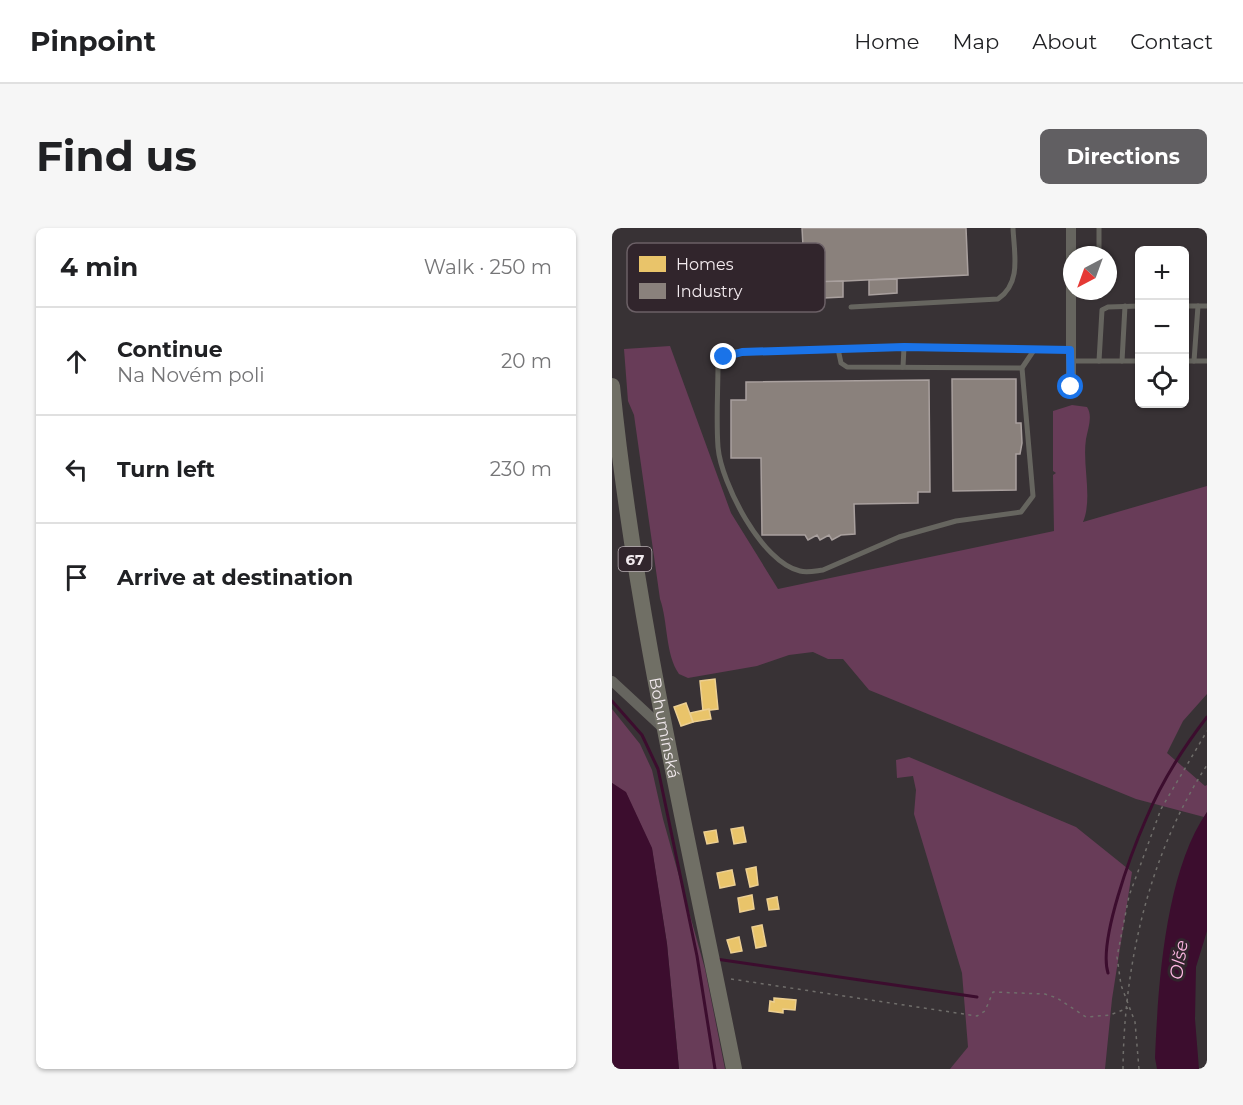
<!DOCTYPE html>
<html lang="en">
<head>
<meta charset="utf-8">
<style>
  :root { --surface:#fff; --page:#f6f6f6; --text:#202124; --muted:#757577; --line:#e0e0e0; --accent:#615f62 }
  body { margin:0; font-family:Montserrat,sans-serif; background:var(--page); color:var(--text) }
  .controls { position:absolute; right:18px; top:18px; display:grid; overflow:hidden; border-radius:9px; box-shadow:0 2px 4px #0004 }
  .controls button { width:54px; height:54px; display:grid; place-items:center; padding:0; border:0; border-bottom:2px solid var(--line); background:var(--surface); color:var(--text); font:30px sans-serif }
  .compass { position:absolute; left:451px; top:18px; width:54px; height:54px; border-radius:50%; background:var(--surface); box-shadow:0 2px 4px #0004; rotate:221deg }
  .stop { position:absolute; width:18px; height:18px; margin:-14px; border:4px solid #1a73e8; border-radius:50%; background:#fff }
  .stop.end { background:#1a73e8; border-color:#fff; box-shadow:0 2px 6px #0008 }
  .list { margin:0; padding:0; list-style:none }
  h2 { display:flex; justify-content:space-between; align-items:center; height:78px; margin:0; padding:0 24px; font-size:26px }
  h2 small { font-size:20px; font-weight:400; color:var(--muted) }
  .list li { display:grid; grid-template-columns:39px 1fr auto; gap:18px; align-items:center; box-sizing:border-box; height:108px; padding:0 24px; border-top:2px solid var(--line) }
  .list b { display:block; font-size:22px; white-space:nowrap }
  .list p { margin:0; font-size:20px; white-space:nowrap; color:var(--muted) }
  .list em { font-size:20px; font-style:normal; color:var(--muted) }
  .icon { flex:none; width:33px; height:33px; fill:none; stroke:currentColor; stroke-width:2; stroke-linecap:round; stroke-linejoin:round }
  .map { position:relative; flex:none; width:595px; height:841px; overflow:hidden; border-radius:9px }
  header { display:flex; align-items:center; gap:36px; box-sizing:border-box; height:84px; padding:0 30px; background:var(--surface); border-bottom:2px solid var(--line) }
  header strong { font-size:28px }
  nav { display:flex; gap:33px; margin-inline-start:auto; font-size:21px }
  .intro { display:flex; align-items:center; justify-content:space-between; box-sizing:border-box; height:144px; padding:0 36px }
  h1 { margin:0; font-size:42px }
  .button { padding:15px 27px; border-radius:9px; background:var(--accent); color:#fff; font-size:21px; font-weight:700 }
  main { display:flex; gap:36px; padding:0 36px }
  aside { flex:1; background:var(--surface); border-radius:9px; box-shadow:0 2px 4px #0004 }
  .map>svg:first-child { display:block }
</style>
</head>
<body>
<header>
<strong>Pinpoint</strong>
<nav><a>Home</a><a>Map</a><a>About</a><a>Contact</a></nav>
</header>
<div class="intro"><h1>Find us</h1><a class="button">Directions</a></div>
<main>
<aside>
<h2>4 min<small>Walk · 250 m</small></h2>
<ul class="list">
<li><svg class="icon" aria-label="ahead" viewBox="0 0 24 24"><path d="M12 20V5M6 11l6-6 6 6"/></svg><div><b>Continue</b><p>Na Novém poli</p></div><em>20 m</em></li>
<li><svg class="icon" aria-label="left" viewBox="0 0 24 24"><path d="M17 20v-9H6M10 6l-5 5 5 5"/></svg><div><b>Turn left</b></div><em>230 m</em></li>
<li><svg class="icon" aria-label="arrive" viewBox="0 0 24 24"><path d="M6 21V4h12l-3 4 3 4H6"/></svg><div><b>Arrive at destination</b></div></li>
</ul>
</aside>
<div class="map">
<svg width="595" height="841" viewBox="0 0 595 841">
  <rect width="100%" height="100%" fill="#383235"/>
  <!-- green -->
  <g fill="#683c58">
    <path d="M58,118l61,167 47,76 276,-58 -1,-56 3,-2 -3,-2v-60l19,-6 15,2c6,9 1,21 -1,32 -4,26 7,59 -3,83l124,-36v208l-24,27 -16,32 38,33 2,-1v27l-3,5 -68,-18 -267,-109 -26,-31h-15l-15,-7 -24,3 -32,11 -69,12 -9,-4c-14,-20 -11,-53 -19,-75l-26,-184 -6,-14 -4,-52z"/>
    <polygon points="0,481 28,516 40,542 51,591 93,741 113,841 67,841 55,716 40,621 14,565 0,555"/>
    <polygon points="297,529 464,599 520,644 500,771 493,841 338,841 356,819 350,745 302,586 304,562 301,548 285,550 284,532"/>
  </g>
  <!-- water -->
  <g fill="#3c0d2e">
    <polygon points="0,555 14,564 40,620 55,716 67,841 0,841"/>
    <path d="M595,584v119l-11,36 -1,52 4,50h-42l-2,-11c3,-72 10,-186 52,-246z"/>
  </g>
  <!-- homes -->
  <g fill="#e9c46a" stroke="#eccf92" stroke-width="1.5">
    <polygon points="103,451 106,481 91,483 88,453"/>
    <polygon points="74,475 81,494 69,498 62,479"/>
    <polygon points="97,481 99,491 81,494 78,485"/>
    <polygon points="131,599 134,614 122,616 119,601"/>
    <polygon points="104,602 106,614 95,616 92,604"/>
    <polygon points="144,639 146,657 138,659 134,641"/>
    <polygon points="120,642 123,657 108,660 105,645"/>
    <polygon points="140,667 142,681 128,684 126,670"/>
    <polygon points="165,669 167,681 157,682 155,671"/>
    <polygon points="150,697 154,718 144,720 140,699"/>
    <polygon points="127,709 130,723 119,725 115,712"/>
    <polygon points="162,770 184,772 183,782 171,781 171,785 157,783 158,773 162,774"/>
  </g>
  <!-- industry -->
  <g fill="#8a817c" stroke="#a9a09e" stroke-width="1.5">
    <polygon points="190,0 354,0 356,47 193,55"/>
    <polygon points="285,51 285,65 257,67 257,52"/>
    <polygon points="231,53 231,69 192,71 194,54"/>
    <polygon points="340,151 404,151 404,195 409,195 410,215 408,226 404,226 404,262 341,263"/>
    <polygon points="317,152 318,264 306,264 306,275 242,276 243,306 229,307 220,312 217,307 208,312 205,307 196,312 193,307 150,307 149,230 119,230 119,172 134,172 134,154"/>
  </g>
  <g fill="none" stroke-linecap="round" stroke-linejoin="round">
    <!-- stream -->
    <g stroke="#3c0d2e" stroke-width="3">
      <polyline points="0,473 30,507 46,541 85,728 103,841"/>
      <polyline points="104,731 365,769"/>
      <path d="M496,745c-10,-32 24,-122 38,-154 15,-36 37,-71 61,-102"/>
    </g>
    <!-- path -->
    <g stroke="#706e6b" stroke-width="1.5" stroke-dasharray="3 4.5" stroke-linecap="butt">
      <polyline points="119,751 365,788 373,783 381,764 433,766 445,770 474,789 498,787 516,780"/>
      <path d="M511,841c1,-105 26,-215 84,-304"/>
      <polyline points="527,841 523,794 509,757 505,729 517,668 549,581 595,503"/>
    </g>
    <!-- lane -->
    <g stroke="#66655f" stroke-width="5">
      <polyline points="487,0 487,27"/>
      <polyline points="488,63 488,67"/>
      <polyline points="528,78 496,79 490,82 487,133 528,133"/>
      <polyline points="572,78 595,78"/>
      <path d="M239,79l147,-8c24,-16 16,-46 15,-71"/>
      <polyline points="226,121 229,135 235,139 410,140"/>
      <path d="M422,122l-12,18 11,128 -12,16 -65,9 -57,16 -76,33c-8,1 -16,3 -23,1 -38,-8 -79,-88 -82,-124 -2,-27 0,-56 0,-83l14,-12 172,-5 165,3"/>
      <polyline points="459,133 487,133"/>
      <polyline points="510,133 513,78"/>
      <polyline points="572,133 595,133"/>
      <polyline points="582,133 586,78"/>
      <polyline points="291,139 292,119"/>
    </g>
    <!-- street -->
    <g stroke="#66655f" stroke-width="10">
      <polyline points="459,0 459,159"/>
      <polyline points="0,453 53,502"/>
    </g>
    <!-- primary -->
    <path stroke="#706f65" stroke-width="16" id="s1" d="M0,158c23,230 77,456 122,683"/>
  </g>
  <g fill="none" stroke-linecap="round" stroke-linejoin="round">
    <!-- route -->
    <polyline stroke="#1a73e8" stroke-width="8" points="112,129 130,124 292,119 458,122 459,159"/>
  </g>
  <g text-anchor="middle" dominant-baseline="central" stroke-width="6" stroke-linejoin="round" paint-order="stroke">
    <!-- shield labels -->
    <rect fill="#31252c" stroke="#b8afb4" stroke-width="1.5" x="6.5" y="319" width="33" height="24" rx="4.5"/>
    <g font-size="15" font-weight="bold" fill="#f2eaee">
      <text x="23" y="331">67</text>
    </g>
    <!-- street labels -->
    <g font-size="16" fill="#f2eaee" stroke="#31252c">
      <text stroke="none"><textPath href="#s1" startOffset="346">Bohumínská</textPath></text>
    </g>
    <!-- water labels -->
    <g font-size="18" font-style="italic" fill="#feb8e3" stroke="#31252c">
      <text transform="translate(567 732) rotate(-81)">Olše</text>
    </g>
  </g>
  <!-- legend -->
  <rect x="15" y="15" width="198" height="69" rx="9" fill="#31252c" stroke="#6b6066" stroke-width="1.5"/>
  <rect x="27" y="28" width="27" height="16" fill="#e9c46a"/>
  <rect x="27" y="55" width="27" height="16" fill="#8a817c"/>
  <g font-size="16" fill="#f2eaee">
    <text x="64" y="42">Homes</text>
    <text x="64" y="69">Industry</text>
  </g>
</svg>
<div class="controls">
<button>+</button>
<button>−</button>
<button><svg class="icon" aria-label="locate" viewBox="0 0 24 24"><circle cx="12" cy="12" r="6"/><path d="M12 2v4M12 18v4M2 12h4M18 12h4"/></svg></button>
</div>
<svg class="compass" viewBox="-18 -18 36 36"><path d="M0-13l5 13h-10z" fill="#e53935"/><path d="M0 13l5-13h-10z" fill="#757577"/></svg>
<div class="stop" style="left:459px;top:159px"></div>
<div class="stop end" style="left:112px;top:129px"></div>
</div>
</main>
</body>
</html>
